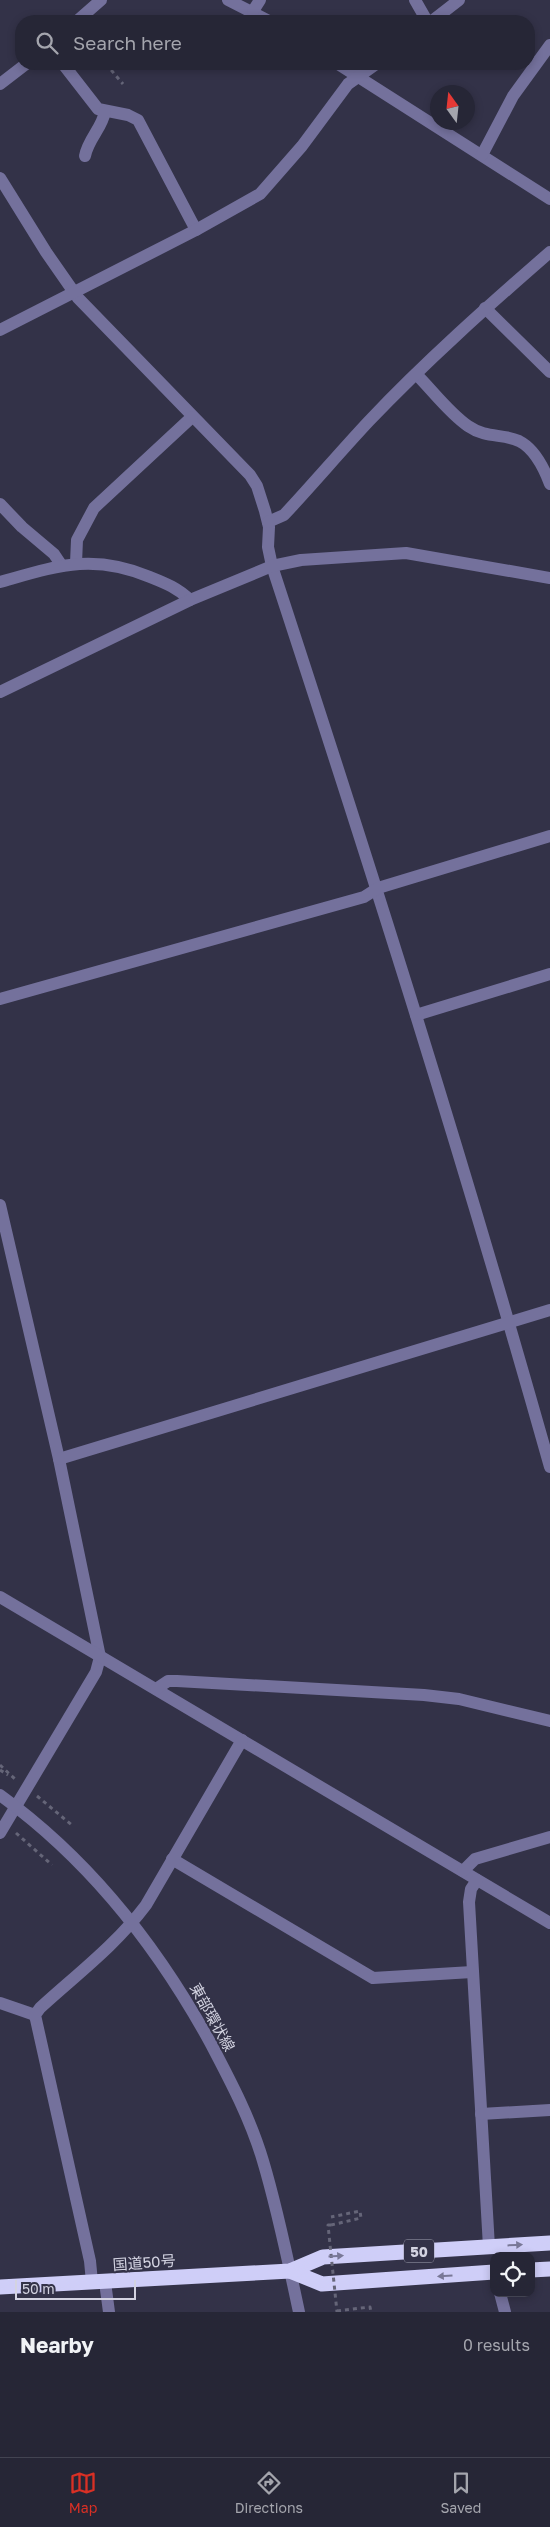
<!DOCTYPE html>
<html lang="en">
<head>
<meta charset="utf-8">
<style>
  :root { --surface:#262636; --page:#2e2e3e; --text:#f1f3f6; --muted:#a4a5ad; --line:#424351; --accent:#d93025 }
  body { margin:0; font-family:"Golos Text","Noto Sans JP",sans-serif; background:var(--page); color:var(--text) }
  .controls { position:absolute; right:15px; bottom:15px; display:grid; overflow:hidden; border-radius:10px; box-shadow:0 2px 8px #0003 }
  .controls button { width:45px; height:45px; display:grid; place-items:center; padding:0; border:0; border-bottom:1px solid var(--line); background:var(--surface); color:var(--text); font:25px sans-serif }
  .compass { position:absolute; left:430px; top:85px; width:45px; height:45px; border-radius:50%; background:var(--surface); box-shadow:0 2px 8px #0003; rotate:345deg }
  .scale { position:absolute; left:15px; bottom:12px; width:121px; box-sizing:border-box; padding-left:5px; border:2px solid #d3d3e1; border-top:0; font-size:14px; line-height:18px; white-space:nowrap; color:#d3d3e1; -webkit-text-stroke:4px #333248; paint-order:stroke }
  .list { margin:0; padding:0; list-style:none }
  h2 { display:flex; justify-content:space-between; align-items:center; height:65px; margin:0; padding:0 20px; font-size:21px }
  h2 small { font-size:16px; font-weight:400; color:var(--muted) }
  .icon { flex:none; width:28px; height:28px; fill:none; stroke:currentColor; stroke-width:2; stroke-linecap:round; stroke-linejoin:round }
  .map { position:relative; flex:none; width:550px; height:2312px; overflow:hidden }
  .search { position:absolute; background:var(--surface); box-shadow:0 2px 8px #0003; left:15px; right:15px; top:15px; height:55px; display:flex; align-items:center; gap:12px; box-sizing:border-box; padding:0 18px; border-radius:20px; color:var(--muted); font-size:19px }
  .sheet { height:145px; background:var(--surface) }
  nav { display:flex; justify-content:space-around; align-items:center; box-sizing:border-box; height:70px; border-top:1px solid var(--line); background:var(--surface); font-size:14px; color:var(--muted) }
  nav a { display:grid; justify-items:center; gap:2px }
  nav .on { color:var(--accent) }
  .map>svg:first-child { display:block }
</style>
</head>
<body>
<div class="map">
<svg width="550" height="2312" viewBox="0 0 550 2312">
  <rect width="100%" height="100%" fill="#333248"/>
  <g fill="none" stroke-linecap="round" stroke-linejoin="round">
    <!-- path -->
    <g stroke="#656578" stroke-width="3" stroke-dasharray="4 4" stroke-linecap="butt">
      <polyline points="106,64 123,84"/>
      <polyline points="0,1765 17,1781"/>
      <polyline points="0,1770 8,1775"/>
      <polyline points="37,1796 73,1826"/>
      <polyline points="16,1833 52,1865"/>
      <polyline points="331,2225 361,2218 360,2211 331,2217"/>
      <polyline points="337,2311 370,2307 371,2312"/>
    </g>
    <!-- minor -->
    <g stroke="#74719c" stroke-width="12">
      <polyline points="228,0 269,21"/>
      <polyline points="415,0 427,21"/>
      <polyline points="253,11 260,0"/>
      <polyline points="77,21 101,0"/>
      <polyline points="432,21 459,0"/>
      <polyline points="63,64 98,109 128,115 138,120 196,230"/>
      <polyline points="338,64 550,199"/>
      <polyline points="0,84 26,64"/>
      <polyline points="482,155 513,96 550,45"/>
      <path d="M85,156c3,-17 18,-29 20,-45"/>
      <path d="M0,178l46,74 32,46 172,177 7,11 8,25 4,16 -1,20 4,19c98,299 193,598 278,901"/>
      <polyline points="485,308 550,372"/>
      <polyline points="0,330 196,230 260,194 302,146 348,84 376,64"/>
      <path d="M416,374c17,17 33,39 52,52 19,13 34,7 51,15 16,8 25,27 31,43"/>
      <polyline points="0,504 22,527 54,554 62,566"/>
      <path d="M268,522l16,-7c29,-31 56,-63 85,-94 57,-60 119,-115 181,-169"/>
      <polyline points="76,563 77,540 94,508 192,417"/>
      <path d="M0,582c57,-16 92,-29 150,-5 15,6 28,11 40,23"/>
      <polyline points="0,692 190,600 272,566 301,560 406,553 550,578"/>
      <polyline points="0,999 364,897 378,888 550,836"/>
      <polyline points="416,1015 550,974"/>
      <polyline points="0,1205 59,1459 100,1657 96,1672 0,1833"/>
      <polyline points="59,1459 550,1310"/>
      <polyline points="0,1597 550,1923"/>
      <polyline points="156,1689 168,1681 177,1681 424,1695 459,1699 550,1721"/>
      <path d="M0,1795c90,65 158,152 211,249 20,38 40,76 52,117 15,50 25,100 36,151"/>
      <polyline points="172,1859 373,1978 472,1972"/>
      <polyline points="463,1871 475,1859 550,1837"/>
      <polyline points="477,1880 471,1889 469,1902 489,2247"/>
      <polyline points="0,2003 35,2015"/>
      <polyline points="481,2114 550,2110"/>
      <path d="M92,2282l-2,-21 -55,-246 5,-7c36,-33 76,-63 106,-103l96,-165"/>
      <polyline points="105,2282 109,2312"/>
      <polyline points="500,2293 505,2312"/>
    </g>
    <!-- highway -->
    <g stroke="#cfcef8" stroke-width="15">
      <polyline points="531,2270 550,2269"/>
      <polyline points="290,2271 322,2284 494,2272"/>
      <polyline points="0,2287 290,2271 323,2257 550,2243"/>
    </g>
    <!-- path-bridge -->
    <polyline stroke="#656578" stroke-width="3" stroke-dasharray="4 4" stroke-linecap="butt" points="331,2225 328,2225 337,2312"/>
  </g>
  <!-- one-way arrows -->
  <defs><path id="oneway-solid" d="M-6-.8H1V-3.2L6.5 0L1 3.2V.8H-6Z" transform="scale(1.25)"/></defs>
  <g fill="#797897">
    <use href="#oneway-solid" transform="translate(515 2245) rotate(-3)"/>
    <use href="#oneway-solid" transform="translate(336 2256) rotate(-4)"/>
    <use href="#oneway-solid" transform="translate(445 2276) rotate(176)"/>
  </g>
  <g text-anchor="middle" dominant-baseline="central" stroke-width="4" stroke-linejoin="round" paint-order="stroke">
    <!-- shield labels -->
    <rect fill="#333248" stroke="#a3a3b3" stroke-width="1" x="404" y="2239.5" width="30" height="23" rx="4"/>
    <g font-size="14" font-weight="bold" fill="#d3d3e1">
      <text x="419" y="2251">50</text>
    </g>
    <!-- street labels -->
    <g font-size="15" fill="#d3d3e1" stroke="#333248">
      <text transform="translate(213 2017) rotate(61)">東部環状線</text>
      <text transform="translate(144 2262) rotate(-4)">国道50号</text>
    </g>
  </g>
</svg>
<div class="controls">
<button><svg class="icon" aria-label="locate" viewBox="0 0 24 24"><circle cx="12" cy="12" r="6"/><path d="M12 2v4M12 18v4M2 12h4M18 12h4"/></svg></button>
</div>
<svg class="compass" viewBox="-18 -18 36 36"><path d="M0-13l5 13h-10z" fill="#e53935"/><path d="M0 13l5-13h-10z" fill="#a4a5ad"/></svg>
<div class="scale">50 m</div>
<div class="search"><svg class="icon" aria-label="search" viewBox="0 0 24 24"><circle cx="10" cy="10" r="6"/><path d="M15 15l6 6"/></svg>Search here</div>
</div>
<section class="sheet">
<h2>Nearby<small>0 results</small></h2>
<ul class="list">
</ul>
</section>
<nav>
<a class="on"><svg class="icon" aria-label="map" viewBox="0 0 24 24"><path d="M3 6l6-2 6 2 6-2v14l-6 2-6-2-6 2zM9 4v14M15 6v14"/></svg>Map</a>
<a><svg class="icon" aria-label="directions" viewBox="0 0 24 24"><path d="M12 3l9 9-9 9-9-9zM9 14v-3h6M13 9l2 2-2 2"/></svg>Directions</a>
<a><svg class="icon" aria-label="saved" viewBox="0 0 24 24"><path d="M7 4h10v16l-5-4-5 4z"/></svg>Saved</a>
</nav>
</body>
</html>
